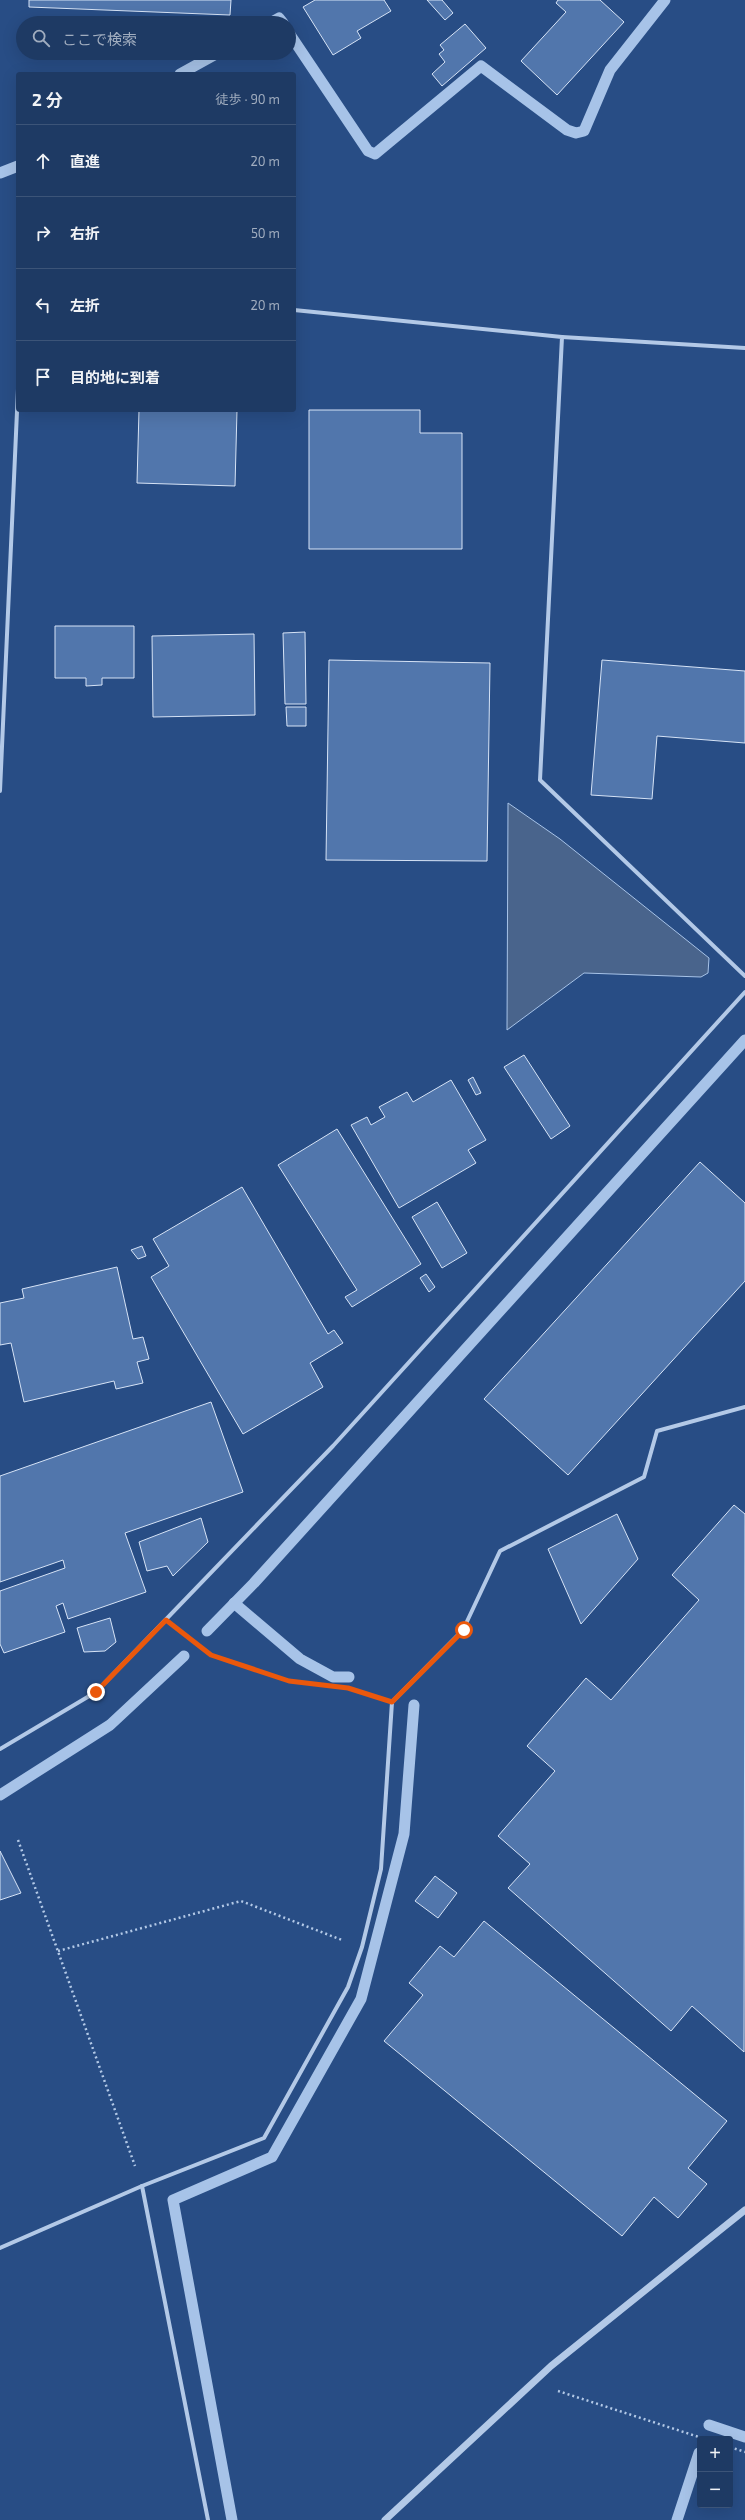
<!DOCTYPE html>
<html lang="ja">
<head>
<meta charset="utf-8">
<style>
  :root { --surface:#1e3a64; --page:#2b456d; --text:#f1f3f6; --muted:#a1adbf; --line:#3c5478 }
  body { margin:0; font-family:"Exo 2","Noto Sans JP",sans-serif; background:var(--page); color:var(--text) }
  .controls { position:absolute; right:12px; bottom:12px; display:grid; overflow:hidden; border-radius:4px; box-shadow:0 4px 16px #0002 }
  .controls button { width:36px; height:36px; display:grid; place-items:center; padding:0; border:0; border-bottom:1px solid var(--line); background:var(--surface); color:var(--text); font:20px sans-serif }
  .stop { position:absolute; width:12px; height:12px; margin:-9px; border:3px solid #ea580c; border-radius:50%; background:#fff }
  .stop.end { background:#ea580c; border-color:#fff; box-shadow:0 1px 4px #0008 }
  .list { margin:0; padding:0; list-style:none }
  h2 { display:flex; justify-content:space-between; align-items:center; height:52px; margin:0; padding:0 16px; font-size:17px }
  h2 small { font-size:13px; font-weight:400; color:var(--muted) }
  .list li { display:grid; grid-template-columns:26px 1fr auto; gap:12px; align-items:center; box-sizing:border-box; height:72px; padding:0 16px; border-top:1px solid var(--line) }
  .list b { display:block; font-size:15px; white-space:nowrap }
  .list em { font-size:13px; font-style:normal; color:var(--muted) }
  .icon { flex:none; width:22px; height:22px; fill:none; stroke:currentColor; stroke-width:2; stroke-linecap:round; stroke-linejoin:round }
  .map { position:relative; flex:none; width:745px; height:2520px; overflow:hidden }
  .search { position:absolute; background:var(--surface); box-shadow:0 4px 16px #0002; left:16px; top:16px; width:280px; height:44px; display:flex; align-items:center; gap:10px; box-sizing:border-box; padding:0 14px; border-radius:22px; color:var(--muted); font-size:15px }
  .panel { position:absolute; background:var(--surface); box-shadow:0 4px 16px #0002; left:16px; top:72px; width:280px; height:340px; border-radius:4px }
  .map>svg:first-child { display:block }
</style>
</head>
<body>
<div class="map">
<svg width="745" height="2520" viewBox="0 0 745 2520">
  <rect width="100%" height="100%" fill="#284d85"/>
  <!-- water -->
  <polygon fill="#49648c" stroke="#a7c3e8" points="508,803 560,839 709,958 708,973 701,977 584,973 507,1030"/>
  <g fill="none" stroke-linecap="round" stroke-linejoin="round">
    <!-- stream -->
    <g stroke="#a7c3e8" stroke-width="11">
      <polyline points="270,23 279,18 283,23"/>
      <polyline points="289,33 368,151 375,154 481,66 567,130 576,133 584,131 610,70 665,0"/>
      <polyline points="180,74 218,53"/>
      <polyline points="0,173 18,166"/>
      <polyline points="234,1603 300,1659 333,1677 349,1677"/>
      <polyline points="207,1631 254,1583 745,1040"/>
      <polyline points="0,1795 110,1725 184,1656"/>
      <polyline points="709,2425 745,2437"/>
      <polyline points="232,2520 173,2200 272,2157 361,1999 404,1834 414,1705"/>
      <polyline points="677,2520 699,2453"/>
    </g>
  </g>
  <!-- building -->
  <g fill="#5176ac" stroke="#d6e3f6">
    <polygon points="29,0 231,0 230,15 29,7"/>
    <polygon points="315,0 384,0 391,11 357,31 361,38 333,55 303,7"/>
    <polygon points="427,0 442,0 453,13 445,20"/>
    <polygon points="558,0 600,0 624,22 557,95 521,61 566,12 556,3"/>
    <polygon points="465,24 486,48 442,86 432,74 445,62 439,54 444,50 440,45"/>
    <polygon points="139,410 237,410 235,486 137,483"/>
    <polygon points="309,410 420,410 420,433 462,433 462,549 309,549"/>
    <polygon points="55,626 134,626 134,678 102,678 102,685 86,686 86,678 55,678"/>
    <polygon points="305,632 306,704 285,704 283,633"/>
    <polygon points="254,634 255,715 153,717 152,636"/>
    <polygon points="329,660 490,663 487,861 326,860"/>
    <polygon points="602,660 745,671 745,743 657,736 652,799 591,795"/>
    <polygon points="286,707 306,707 306,726 287,726"/>
    <polygon points="524,1055 570,1126 551,1139 504,1067"/>
    <polygon points="473,1077 481,1093 476,1095 468,1080"/>
    <polygon points="451,1080 486,1140 468,1150 476,1163 399,1208 351,1125 367,1117 371,1125 385,1117 379,1107 407,1092 413,1102"/>
    <polygon points="337,1129 421,1264 352,1307 345,1297 357,1290 278,1165"/>
    <polygon points="700,1162 745,1203 745,1281 568,1475 484,1399"/>
    <polygon points="242,1187 328,1334 334,1330 343,1343 310,1363 323,1387 243,1434 151,1277 169,1266 153,1239"/>
    <polygon points="437,1202 467,1253 442,1268 412,1217"/>
    <polygon points="142,1246 146,1256 138,1259 131,1250"/>
    <polygon points="117,1267 133,1339 143,1337 149,1359 137,1362 143,1383 116,1389 114,1381 24,1402 11,1343 0,1345 0,1303 24,1298 22,1289"/>
    <polygon points="426,1274 435,1287 429,1292 420,1278"/>
    <polygon points="211,1402 243,1492 125,1533 146,1592 68,1619 63,1603 56,1606 65,1632 4,1653 0,1644 0,1591 65,1568 63,1560 0,1582 0,1476"/>
    <polygon points="734,1505 745,1514 744,2052 692,2006 671,2031 508,1888 530,1864 498,1836 555,1771 527,1746 586,1678 611,1700 699,1600 672,1575"/>
    <polygon points="617,1514 638,1559 581,1624 548,1549"/>
    <polygon points="201,1518 208,1542 173,1576 167,1566 147,1571 139,1542"/>
    <polygon points="110,1618 116,1642 105,1651 84,1652 77,1628"/>
    <polygon points="0,1851 21,1893 0,1900"/>
    <polygon points="435,1876 457,1893 438,1918 415,1901"/>
    <polygon points="484,1921 727,2121 688,2168 707,2184 678,2218 654,2197 622,2236 384,2041 423,1995 409,1983 440,1946 454,1957"/>
  </g>
  <g fill="none" stroke-linecap="round" stroke-linejoin="round">
    <!-- path -->
    <g stroke="#b3c9e7" stroke-width="2.5" stroke-dasharray="2 3" stroke-linecap="butt">
      <polyline points="18,1840 135,2166"/>
      <polyline points="58,1951 241,1901 342,1940"/>
      <polyline points="558,2391 705,2439"/>
      <polyline points="730,2447 745,2452"/>
    </g>
    <!-- service -->
    <polyline stroke="#b3c9e7" stroke-width="3" points="166,1620 211,1655 289,1681 348,1688 392,1702"/>
    <!-- minor -->
    <g stroke="#b3c9e7" stroke-width="4">
      <polyline points="294,310 562,337 540,780 745,976"/>
      <polyline points="562,337 745,348"/>
      <polyline points="0,791 18,389"/>
      <polyline points="0,1749 96,1692 333,1446 745,992"/>
      <polyline points="142,2186 208,2520"/>
      <polyline points="0,2248 142,2186 264,2138 348,1987 362,1947 381,1869 392,1702 463,1630 500,1551 644,1477 657,1431 745,1407"/>
    </g>
    <!-- tertiary -->
    <polyline stroke="#b3c9e7" stroke-width="7" points="385,2520 551,2366 745,2210"/>
  </g>
  <g fill="none" stroke-linecap="round" stroke-linejoin="round">
    <!-- route -->
    <polyline stroke="#ea580c" stroke-width="5" points="96,1692 166,1620 211,1655 289,1681 348,1688 392,1702 464,1630"/>
  </g>
</svg>
<div class="controls">
<button>+</button>
<button>−</button>
</div>
<div class="stop" style="left:464px;top:1630px"></div>
<div class="stop end" style="left:96px;top:1692px"></div>
<div class="search"><svg class="icon" aria-label="search" viewBox="0 0 24 24"><circle cx="10" cy="10" r="6"/><path d="M15 15l6 6"/></svg>ここで検索</div>
<section class="panel">
<h2>2 分<small>徒歩 · 90 m</small></h2>
<ul class="list">
<li><svg class="icon" aria-label="ahead" viewBox="0 0 24 24"><path d="M12 20V5M6 11l6-6 6 6"/></svg><div><b>直進</b></div><em>20 m</em></li>
<li><svg class="icon" aria-label="right" viewBox="0 0 24 24"><path d="M7 20v-9h11M14 6l5 5-5 5"/></svg><div><b>右折</b></div><em>50 m</em></li>
<li><svg class="icon" aria-label="left" viewBox="0 0 24 24"><path d="M17 20v-9H6M10 6l-5 5 5 5"/></svg><div><b>左折</b></div><em>20 m</em></li>
<li><svg class="icon" aria-label="arrive" viewBox="0 0 24 24"><path d="M6 21V4h12l-3 4 3 4H6"/></svg><div><b>目的地に到着</b></div></li>
</ul>
</section>
</div>
</body>
</html>
